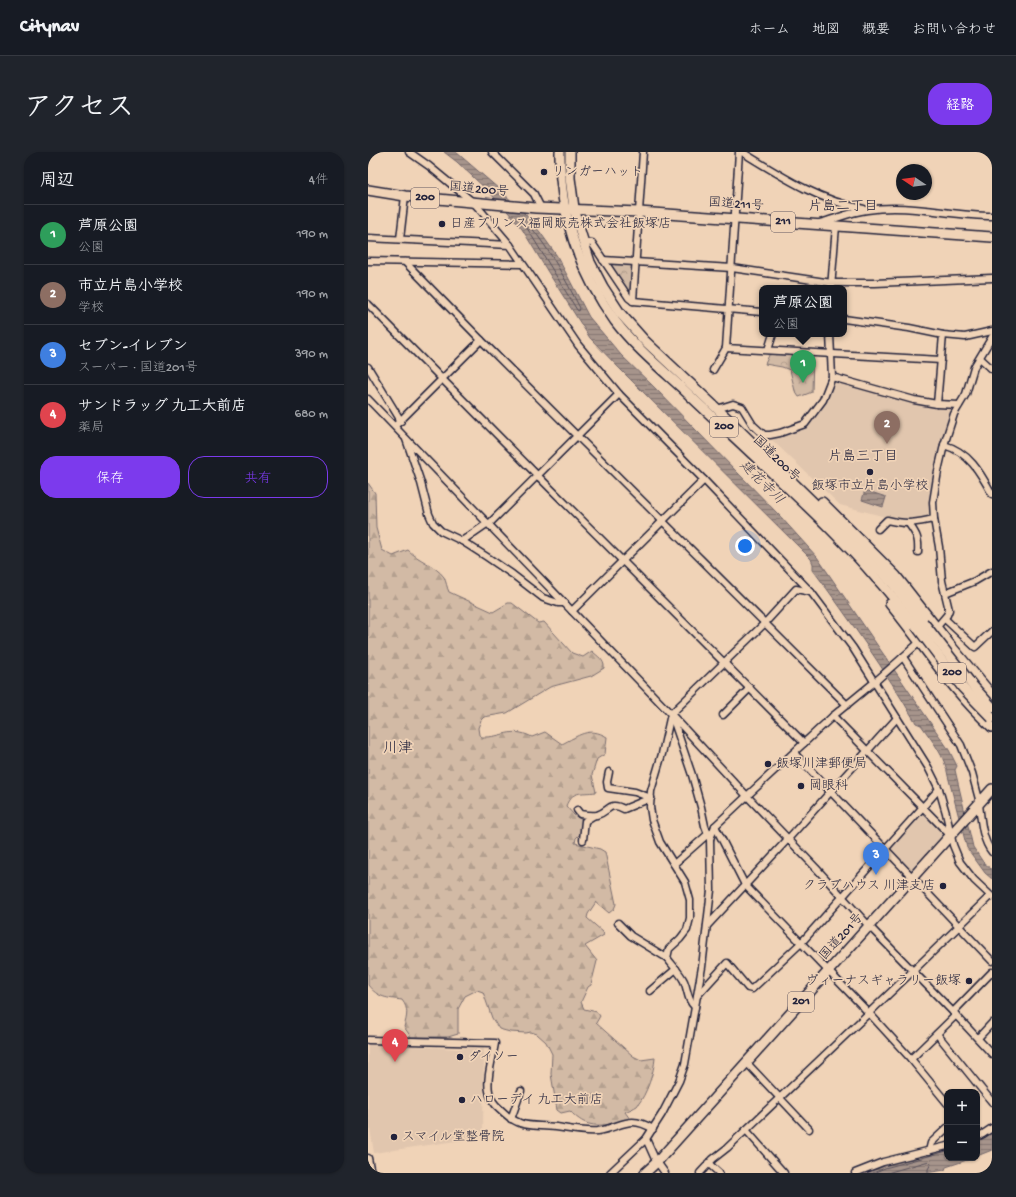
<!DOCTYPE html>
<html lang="ja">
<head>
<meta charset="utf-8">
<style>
  :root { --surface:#171b24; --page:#20242c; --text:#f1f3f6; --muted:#9ea1a6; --line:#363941; --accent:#7c3aed }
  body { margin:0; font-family:"Gochi Hand","Klee One",sans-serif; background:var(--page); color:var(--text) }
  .controls { position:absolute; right:12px; bottom:12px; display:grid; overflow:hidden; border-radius:8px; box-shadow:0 1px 3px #0004 }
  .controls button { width:36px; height:36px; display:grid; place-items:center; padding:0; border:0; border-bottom:1px solid var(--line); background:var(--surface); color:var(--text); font:20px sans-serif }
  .compass { position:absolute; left:528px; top:12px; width:36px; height:36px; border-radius:50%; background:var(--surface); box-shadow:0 1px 3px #0004; rotate:283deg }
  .you { position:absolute; left:377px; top:394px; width:14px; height:14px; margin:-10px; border:3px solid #fff; border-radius:50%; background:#1a73e8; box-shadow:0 0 0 6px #1a73e833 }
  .badge { display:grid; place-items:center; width:26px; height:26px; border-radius:50%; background:var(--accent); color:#fff; font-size:13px; font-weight:700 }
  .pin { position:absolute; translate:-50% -33px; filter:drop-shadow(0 1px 2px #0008) }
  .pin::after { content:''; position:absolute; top:21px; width:14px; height:12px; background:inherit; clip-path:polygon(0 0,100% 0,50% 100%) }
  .popup { position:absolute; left:391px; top:133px; width:88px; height:52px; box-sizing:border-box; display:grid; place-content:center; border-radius:8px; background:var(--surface); filter:drop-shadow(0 1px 3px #0005); font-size:13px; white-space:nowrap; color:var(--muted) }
  .popup b { font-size:15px; color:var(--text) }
  .popup::after { content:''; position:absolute; left:50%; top:100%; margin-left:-8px; border:8px solid transparent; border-top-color:var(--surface) }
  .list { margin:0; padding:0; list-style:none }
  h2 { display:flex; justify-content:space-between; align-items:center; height:52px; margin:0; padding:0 16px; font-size:17px }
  h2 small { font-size:13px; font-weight:400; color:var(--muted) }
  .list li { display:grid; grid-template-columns:26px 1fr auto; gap:12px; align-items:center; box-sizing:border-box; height:60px; padding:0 16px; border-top:1px solid var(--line) }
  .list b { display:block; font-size:15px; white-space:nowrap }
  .list p { margin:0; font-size:13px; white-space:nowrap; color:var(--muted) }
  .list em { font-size:13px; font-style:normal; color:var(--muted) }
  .actions { display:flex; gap:8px; padding:12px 16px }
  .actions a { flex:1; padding:9px 0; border:1px solid var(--accent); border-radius:16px; text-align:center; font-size:14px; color:var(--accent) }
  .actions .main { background:var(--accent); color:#fff }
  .map { position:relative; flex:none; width:624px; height:1021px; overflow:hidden; border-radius:16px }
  header { display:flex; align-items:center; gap:24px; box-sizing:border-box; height:56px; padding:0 20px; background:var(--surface); border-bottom:1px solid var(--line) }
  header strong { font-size:19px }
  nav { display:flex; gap:22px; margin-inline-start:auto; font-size:14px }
  .intro { display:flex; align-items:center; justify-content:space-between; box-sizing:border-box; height:96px; padding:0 24px }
  h1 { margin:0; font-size:28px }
  .button { padding:10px 18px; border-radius:16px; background:var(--accent); color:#fff; font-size:14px; font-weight:700 }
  main { display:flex; gap:24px; padding:0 24px }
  aside { flex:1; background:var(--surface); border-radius:16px; box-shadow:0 1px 3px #0004 }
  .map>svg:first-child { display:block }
</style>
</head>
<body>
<header>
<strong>Citynav</strong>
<nav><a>ホーム</a><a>地図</a><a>概要</a><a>お問い合わせ</a></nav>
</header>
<div class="intro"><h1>アクセス</h1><a class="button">経路</a></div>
<main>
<aside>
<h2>周辺<small>4件</small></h2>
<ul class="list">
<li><span class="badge" style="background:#2e9e5b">1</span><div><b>芦原公園</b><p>公園</p></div><em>190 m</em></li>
<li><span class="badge" style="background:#8d6e63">2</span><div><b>市立片島小学校</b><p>学校</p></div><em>190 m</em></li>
<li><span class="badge" style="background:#3f7fe0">3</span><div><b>セブン-イレブン</b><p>スーパー · 国道201号</p></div><em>390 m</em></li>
<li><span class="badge" style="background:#e0444e">4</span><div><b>サンドラッグ 九工大前店</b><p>薬局</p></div><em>680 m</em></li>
</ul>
<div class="actions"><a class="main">保存</a><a>共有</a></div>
</aside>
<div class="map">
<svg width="624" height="1021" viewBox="0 0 624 1021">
  <defs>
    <pattern id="forest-firs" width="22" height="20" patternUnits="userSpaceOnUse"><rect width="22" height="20" fill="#d2baa5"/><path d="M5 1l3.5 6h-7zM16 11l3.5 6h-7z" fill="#b4a08f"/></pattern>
    <pattern id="park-crowns" width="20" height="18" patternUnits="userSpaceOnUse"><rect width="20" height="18" fill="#d2baa5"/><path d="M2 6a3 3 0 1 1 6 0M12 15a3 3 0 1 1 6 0" fill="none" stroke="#b4a08f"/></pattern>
    <pattern id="water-rules" width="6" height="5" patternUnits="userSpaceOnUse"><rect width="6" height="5" fill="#a6948b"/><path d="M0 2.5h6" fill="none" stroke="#877873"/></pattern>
  </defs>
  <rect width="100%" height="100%" fill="#f0d3b7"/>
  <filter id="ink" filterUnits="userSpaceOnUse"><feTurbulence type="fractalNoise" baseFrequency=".025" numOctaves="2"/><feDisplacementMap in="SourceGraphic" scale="8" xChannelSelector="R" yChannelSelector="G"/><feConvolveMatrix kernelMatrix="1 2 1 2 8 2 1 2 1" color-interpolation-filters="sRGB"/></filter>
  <g filter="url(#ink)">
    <!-- built -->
    <g fill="#e1c6ae">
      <polygon points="465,227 587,255 573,293 562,346 563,366 537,370 472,353 402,286 437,275 446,268 457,251"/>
      <polygon points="555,658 577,681 542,721 520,697"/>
      <polygon points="0,891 90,897 116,893 115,985 6,1001 0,964"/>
    </g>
    <!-- forest -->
    <path fill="url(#forest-firs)" stroke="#7a6e70" d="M0,331l7,10 1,35 6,22 11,6 15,-6c11,11 27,15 36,27 2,4 3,11 5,15l44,20 15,-9h4l26,20 6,-1 28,31 11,4 9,-6c5,5 13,9 12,17l-13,8 -41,11 -43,26 -23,4 -3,3 -3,8 1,7 3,2c21,1 28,-11 50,0l13,-5 17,12c16,-8 27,-18 45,-7l-2,17 -8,5 -5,16 4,17c-15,2 -24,-2 -30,14l8,9 8,5 -1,13 -5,5 -1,5 25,6 5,3 11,52 -2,5 -5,4 -13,-11 -8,12 -1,4 16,14 1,3 -19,11 12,15 -6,24 -3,2 -7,15 3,7 13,3 3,4 -4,7 37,33 8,4 14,-2c-1,14 -8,36 -18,48 -3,2 -8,4 -12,6l5,7c-7,1 -13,5 -19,5 -18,3 -28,1 -41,-13l-9,2 -4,-3 -6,-36 1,-20 -6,-12 -9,-8 -6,-2 -5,1 -16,-1 -11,-3 -7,-11 -9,-26 -6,-2 -12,6 -7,13v25l-10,3h-37l-7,-10c3,-11 5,-18 -2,-27 -15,-2 -24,-2 -34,-15z"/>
    <!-- park -->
    <g fill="url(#park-crowns)" stroke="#7a6e70">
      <polygon points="243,110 262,111 265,114 264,138 260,140 241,112"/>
      <polygon points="402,201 445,203 444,240 431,245 427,239 422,218 414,215 397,212"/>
    </g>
    <!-- water -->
    <g fill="url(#water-rules)" stroke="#71666b">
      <path d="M76,0h12l43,37 27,26 14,17 17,24 32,61 32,38 32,31 126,129 38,42 132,193 8,16 -2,4 18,77 10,15 9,8v9l-7,-6 -18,-25 -19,-72c-3,-20 -15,-34 -27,-51l-5,-2c-31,-53 -66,-103 -103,-153v-6l-2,-5 -191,-190 -30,-31 -42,-66 -26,-43 -14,-17 -20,-21 -31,-29z"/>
      <polygon points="497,338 518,345 515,355 494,348"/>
      <polygon points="624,977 624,998 609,1004 609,986"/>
      <polygon points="579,995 579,1006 605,1006 578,1015 577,1018 558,1021 495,1021 516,1012"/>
    </g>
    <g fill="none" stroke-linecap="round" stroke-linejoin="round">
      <!-- shore -->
      <g stroke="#57505b" stroke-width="1">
        <path d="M159,74h3c21,25 35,53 50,82l-1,3 -2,-1 -50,-82z"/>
        <polyline points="505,1021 517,1016 579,999"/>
        <polyline points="519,1021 561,1009 563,1012 560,1017 560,1021"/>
      </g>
      <!-- minor casing -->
      <g stroke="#22223b" stroke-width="9">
        <g id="minor">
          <polyline points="41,0 61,14 106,51 114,60 142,93 210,193 251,242 336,328 443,440 485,496 560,615 571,637 578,661 585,693 592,710 606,728 624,745"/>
          <polyline points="124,0 166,42 173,56"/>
          <polyline points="275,0 265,149 394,160"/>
          <polyline points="371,0 358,196 573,208"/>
          <path d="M374,0c39,24 77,49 122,57"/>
          <path d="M452,71c15,-4 31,-11 47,-13 42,-7 83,6 125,6"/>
          <polyline points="0,86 142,93"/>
          <polyline points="32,87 37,44"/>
          <polyline points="215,90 224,91 261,146 265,149"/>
          <polyline points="235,108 364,116 464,131 507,131 624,126"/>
          <polyline points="0,109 154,112"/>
          <polyline points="37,110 113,188 479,553"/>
          <polyline points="463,136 468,74"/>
          <polyline points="0,152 169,323 436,591"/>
          <polyline points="476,167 541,176 575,183 597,185 624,179"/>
          <polyline points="575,183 569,252 591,253"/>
          <polyline points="400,198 405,182"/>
          <polyline points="612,206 624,217"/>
          <polyline points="0,215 33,269"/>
          <polyline points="345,218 358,196"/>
          <polyline points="464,225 546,248 569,252"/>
          <polyline points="0,247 303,562 379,644 448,716 501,774 585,860 624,902"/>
          <polyline points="349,257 365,252 374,255 385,273 396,283 402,283 412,281 437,272 455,248 464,225 462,182"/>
          <polyline points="27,274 113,188"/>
          <polyline points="38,287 53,331 61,362 65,371 73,379 94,389 119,405 144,422 175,446 190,451 197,451"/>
          <path d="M576,293c25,7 36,27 48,49"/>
          <polyline points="121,372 251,242"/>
          <path d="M541,372c8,11 10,15 9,28"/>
          <path d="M510,377l9,-9c21,5 26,3 47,-1"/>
          <polyline points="94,389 120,371"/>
          <polyline points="577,441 607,429 624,419"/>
          <polyline points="204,459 336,328"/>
          <polyline points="577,467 607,495 624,479"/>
          <polyline points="567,477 579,463 581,458 574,429 571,395 566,367 565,350 570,319 576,293 586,262 598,242 606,215 624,185"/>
          <polyline points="535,505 593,593 604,621 612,651"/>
          <polyline points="355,563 382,536"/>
          <polyline points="465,564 583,684"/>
          <polyline points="426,601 624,809"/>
          <polyline points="241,620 239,630 240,636 267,640 283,646"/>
          <path d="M611,652c2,16 3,36 13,48"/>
          <path d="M209,658l3,4c6,1 11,2 17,1 13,-4 12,-14 27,-6l27,-11"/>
          <polyline points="347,674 377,733 501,861 543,907 579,951"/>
          <polyline points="342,687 347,674 379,644 465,564 509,528 554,488"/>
          <polyline points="215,688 217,669 225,664"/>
          <polyline points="306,712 340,682"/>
          <polyline points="250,771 263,784 299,806"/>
          <polyline points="339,774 420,687 529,566"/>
          <polyline points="282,839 308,817"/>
          <polyline points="329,844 359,811 380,836 384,837 433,791 571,637"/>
          <path d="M327,855c-8,-7 -7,-17 -11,-26 -4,-8 -11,-15 -17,-23l2,-9 11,-10 7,-9 3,-12v-18l-5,-18 -25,-40 -8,-22 -2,-13 1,-16 11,-37 9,-40 94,-91 31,-34 15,3"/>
          <polyline points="585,860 624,820"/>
          <polyline points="569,882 624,950"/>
          <polyline points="610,886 624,871"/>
          <path d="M0,888l127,3c-2,14 -9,35 -6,48 1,8 5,13 11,18 21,21 30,15 56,18 14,2 27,5 42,4 24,-4 31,-17 55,-2"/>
          <polyline points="543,907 588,863"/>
          <polyline points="378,910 441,977"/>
          <polyline points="143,967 153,939"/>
          <polyline points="378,978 416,1021"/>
          <polyline points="609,985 615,982 624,976"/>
          <polyline points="278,987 287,1007 297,1021"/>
          <polyline points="561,999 563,991 579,976"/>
          <polyline points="0,1006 3,1021"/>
          <polyline points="340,1011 351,1021"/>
          <polyline points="242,1021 278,987 294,962 311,929 317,912 334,815 343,738 342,687 337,674 333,655 324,623 304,564"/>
          <polyline points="332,1021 345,1007 359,996 545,819 622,744"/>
          <polyline points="487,1021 515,1010 579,994"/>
        </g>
      </g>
      <!-- highway casing -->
      <g stroke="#22223b" stroke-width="12">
        <g id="highway">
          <path d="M192,0c-1,61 19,119 55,169 19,25 44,46 67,67 28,27 57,53 85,80 37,35 76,71 110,111 14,15 26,31 39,47"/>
          <polyline points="202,0 202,26 206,56 213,82 222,110 235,135 252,161 276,188 360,267 493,397 525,432 555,470"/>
          <polyline points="0,38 37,44 168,56 271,60 624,85"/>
          <polyline points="454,350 528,424 583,494 624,543"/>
          <path d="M522,452c34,41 62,87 102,123"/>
          <polyline points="277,1021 289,1010 624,637"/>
        </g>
      </g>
      <!-- minor -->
      <use href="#minor" stroke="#f0d3b7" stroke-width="6"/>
      <!-- highway -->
      <use href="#highway" stroke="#f0d3b7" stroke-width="9"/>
      <!-- highway-bridge casing -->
      <g stroke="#22223b" stroke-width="12" stroke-linecap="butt">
        <g id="highway-bridge">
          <polyline points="555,470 605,534 624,555"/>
          <polyline points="548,474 594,535 624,566"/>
        </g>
      </g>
      <!-- highway-bridge -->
      <use href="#highway-bridge" stroke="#f0d3b7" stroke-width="9"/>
    </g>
  </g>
  <!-- markers -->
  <g fill="#22223b" stroke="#f0d3b7" stroke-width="1.5">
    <circle cx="176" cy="20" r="4"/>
    <circle cx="74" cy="72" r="4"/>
    <circle cx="502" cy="320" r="4"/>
    <circle cx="400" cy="612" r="4"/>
    <circle cx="433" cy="634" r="4"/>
    <circle cx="575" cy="734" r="4"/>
    <circle cx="601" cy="829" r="4"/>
    <circle cx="92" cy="905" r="4"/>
    <circle cx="94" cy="948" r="4"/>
    <circle cx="26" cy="985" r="4"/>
  </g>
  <g text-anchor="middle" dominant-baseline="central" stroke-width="3.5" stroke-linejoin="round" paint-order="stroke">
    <!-- shield labels -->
    <g fill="#f0d3b7" stroke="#605760" stroke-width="1">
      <rect x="43" y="36" width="28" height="20" rx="3"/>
      <rect x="403" y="60" width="24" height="20" rx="3"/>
      <rect x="342" y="265" width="28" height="20" rx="3"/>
      <rect x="570" y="511" width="28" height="20" rx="3"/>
      <rect x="420" y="840" width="26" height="20" rx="3"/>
    </g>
    <g font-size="12" font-weight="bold" fill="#22223b">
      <text x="57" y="46">200</text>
      <text x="415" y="70">211</text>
      <text x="356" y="275">200</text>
      <text x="584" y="521">200</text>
      <text x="433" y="850">201</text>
    </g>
    <!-- poi labels -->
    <g font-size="13" fill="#22223b" stroke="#f0d3b7" text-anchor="start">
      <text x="184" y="20">リンガーハット</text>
      <text x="82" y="72">日産プリンス福岡販売株式会社飯塚店</text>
      <text x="502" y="334" text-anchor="middle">飯塚市立片島小学校</text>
      <text x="408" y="612">飯塚川津郵便局</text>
      <text x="441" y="634">岡眼科</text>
      <text x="567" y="734" text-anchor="end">クラブハウス 川津支店</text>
      <text x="593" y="829" text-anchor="end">ヴィーナスギャラリー飯塚</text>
      <text x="100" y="905">ダイソー</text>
      <text x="102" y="948">ハローデイ 九工大前店</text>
      <text x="34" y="985">スマイル堂整骨院</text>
    </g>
    <!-- street labels -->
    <g font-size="13" fill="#22223b" stroke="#f0d3b7">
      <text transform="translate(111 38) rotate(5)">国道200号</text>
      <text transform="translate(368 53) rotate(4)">国道211号</text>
      <text transform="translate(408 307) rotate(44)">国道200号</text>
      <text transform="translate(474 785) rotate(-48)">国道201号</text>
    </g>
    <!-- neighbourhood labels -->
    <g font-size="14" fill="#22223b" stroke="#f0d3b7">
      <text x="475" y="55">片島二丁目</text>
      <text x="495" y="305">片島三丁目</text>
    </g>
    <!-- water labels -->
    <g font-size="14" font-style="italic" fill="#4a4453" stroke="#f0d3b7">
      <text transform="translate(393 331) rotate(45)">建花寺川</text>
    </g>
    <!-- quarter labels -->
    <g font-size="15" fill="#22223b" stroke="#f0d3b7">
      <text x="30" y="597">川津</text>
    </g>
  </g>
</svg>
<div class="controls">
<button>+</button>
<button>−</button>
</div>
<svg class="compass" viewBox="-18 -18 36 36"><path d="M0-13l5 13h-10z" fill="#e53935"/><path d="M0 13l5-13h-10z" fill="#9ea1a6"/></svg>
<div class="you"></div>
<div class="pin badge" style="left:435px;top:231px;background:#2e9e5b">1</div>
<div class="popup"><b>芦原公園</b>公園</div>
<div class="pin badge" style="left:519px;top:292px;background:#8d6e63">2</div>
<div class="pin badge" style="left:508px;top:723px;background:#3f7fe0">3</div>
<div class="pin badge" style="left:27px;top:910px;background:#e0444e">4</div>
</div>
</main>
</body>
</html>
